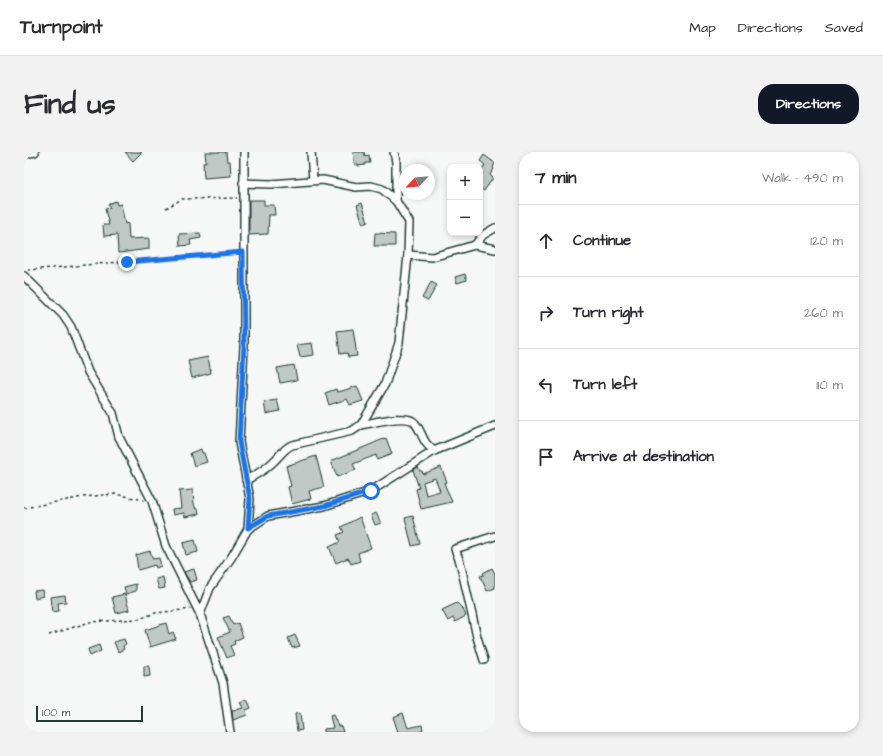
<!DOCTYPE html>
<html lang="en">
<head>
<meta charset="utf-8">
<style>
  :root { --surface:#fff; --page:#f2f2f3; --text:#2b2b33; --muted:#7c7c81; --line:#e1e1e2; --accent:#111827 }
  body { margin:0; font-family:"Architects Daughter",sans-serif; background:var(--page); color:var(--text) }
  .controls { position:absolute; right:12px; top:12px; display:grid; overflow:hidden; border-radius:8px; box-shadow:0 2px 6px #0003 }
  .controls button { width:36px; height:36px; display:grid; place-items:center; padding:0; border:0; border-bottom:1px solid var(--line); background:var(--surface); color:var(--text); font:20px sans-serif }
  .compass { position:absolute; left:375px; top:12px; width:36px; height:36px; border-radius:50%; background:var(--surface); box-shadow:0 2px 6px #0003; rotate:244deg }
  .scale { position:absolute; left:12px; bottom:10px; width:107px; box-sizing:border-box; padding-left:4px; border:2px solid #1f3d34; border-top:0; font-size:11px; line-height:14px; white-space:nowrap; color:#1f3d34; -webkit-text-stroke:3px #fff; paint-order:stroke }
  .stop { position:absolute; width:12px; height:12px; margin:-9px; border:3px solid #1a73e8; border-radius:50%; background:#fff }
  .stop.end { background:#1a73e8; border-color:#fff; box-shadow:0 1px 4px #0008 }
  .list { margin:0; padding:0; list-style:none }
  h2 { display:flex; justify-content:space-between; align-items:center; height:52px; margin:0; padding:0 16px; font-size:17px }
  h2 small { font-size:13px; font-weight:400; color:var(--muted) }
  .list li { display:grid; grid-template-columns:26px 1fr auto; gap:12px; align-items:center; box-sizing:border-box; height:72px; padding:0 16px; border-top:1px solid var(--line) }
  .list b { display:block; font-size:15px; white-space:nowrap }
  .list em { font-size:13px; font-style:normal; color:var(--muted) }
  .icon { flex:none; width:22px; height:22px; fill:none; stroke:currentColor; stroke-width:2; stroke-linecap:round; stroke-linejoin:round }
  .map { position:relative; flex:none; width:471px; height:580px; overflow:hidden; border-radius:16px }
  header { display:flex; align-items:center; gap:24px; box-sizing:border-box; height:56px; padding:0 20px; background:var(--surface); border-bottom:1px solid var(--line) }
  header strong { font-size:19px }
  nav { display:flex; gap:22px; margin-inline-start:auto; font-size:14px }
  .intro { display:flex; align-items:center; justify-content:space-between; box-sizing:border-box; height:96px; padding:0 24px }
  h1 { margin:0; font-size:28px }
  .button { padding:10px 18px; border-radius:16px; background:var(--accent); color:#fff; font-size:14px; font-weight:700 }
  main { display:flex; gap:24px; padding:0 24px }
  aside { flex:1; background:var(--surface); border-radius:16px; box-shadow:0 2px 6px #0003 }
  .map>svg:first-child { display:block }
</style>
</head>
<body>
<header>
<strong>Turnpoint</strong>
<nav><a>Map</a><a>Directions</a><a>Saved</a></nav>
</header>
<div class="intro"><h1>Find us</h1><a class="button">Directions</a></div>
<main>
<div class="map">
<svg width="471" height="580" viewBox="0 0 471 580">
  <rect width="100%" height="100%" fill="#f6f7f7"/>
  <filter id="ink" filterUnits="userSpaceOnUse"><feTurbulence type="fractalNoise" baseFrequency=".025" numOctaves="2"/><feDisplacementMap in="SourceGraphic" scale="8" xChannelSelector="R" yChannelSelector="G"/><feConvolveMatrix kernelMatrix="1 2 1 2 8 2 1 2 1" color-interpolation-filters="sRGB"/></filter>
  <g filter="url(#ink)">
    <!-- building -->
    <g fill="#c0c9c6" stroke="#1f3d34" fill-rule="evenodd">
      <polygon points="101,0 118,0 109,9"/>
      <polygon points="181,0 202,0 203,9 206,9 207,24 180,26 179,11 182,10"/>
      <polygon points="329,0 340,0 341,4 345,3 346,11 341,11 341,13 334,14 333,12 331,13"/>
      <polygon points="460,3 471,11 469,16 470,17 466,23 469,26 460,39 456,36 456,21 461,13 456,9"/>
      <polygon points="225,48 240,48 240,53 250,53 251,63 245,63 244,82 225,83"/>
      <polygon points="92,49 93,53 97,52 101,72 104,71 105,87 125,86 125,97 94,101 93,83 80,84 79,73 85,73 81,57 86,56 84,52"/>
      <polygon points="338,51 344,70 339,72 333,53"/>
      <polygon points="176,81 177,86 166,88 167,93 156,94 155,82"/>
      <polygon points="351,81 371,82 371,94 350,94"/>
      <polygon points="441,122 443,128 433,131 431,125"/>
      <polygon points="407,130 413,133 404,149 398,146"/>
      <polygon points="329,177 333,204 324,205 323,201 316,202 313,179"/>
      <polygon points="288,191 290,203 276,205 273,193"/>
      <polygon points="184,205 187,221 168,226 164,209"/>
      <polygon points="270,213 273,228 256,231 253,216"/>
      <polygon points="333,234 339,249 326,253 323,247 305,253 301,241 312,237 313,240 318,239"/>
      <polygon points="253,248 256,259 242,262 240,250"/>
      <polygon points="362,286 368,302 353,308 352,303 329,312 332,318 313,325 307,309"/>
      <polygon points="177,297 178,301 180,301 183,310 170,314 166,301"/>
      <polygon points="292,304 300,335 285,339 287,347 268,352 264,335 267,334 262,314"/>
      <path d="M394,315l2,4h2l1,3 18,-7 6,15 -3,1 8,19 -31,7 -5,-20 3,-1 -6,-18zM411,326l5,13 -14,4 -3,-13z"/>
      <polygon points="169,338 170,352 172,357 174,356 175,362 161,365 160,361 149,363 148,357 157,356 155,339"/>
      <polygon points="352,361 357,371 351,373 347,363"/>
      <polygon points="389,364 396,392 388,394 381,366"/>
      <polygon points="336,365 347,396 334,401 336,409 327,412 324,406 312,411 305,395 316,390 313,383 320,380 317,375"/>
      <polygon points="171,388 174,400 162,403 159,391"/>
      <polygon points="126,399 129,407 135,406 137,414 132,416 131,413 114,418 112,403"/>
      <polygon points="468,416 471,422 471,436 463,439 456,424 460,423 459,421"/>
      <polygon points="170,417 173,428 166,430 160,420"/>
      <polygon points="139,425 141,436 135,437 132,427"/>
      <polygon points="112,432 112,439 102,442 100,435"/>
      <polygon points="18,438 19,444 11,446 10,439"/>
      <polygon points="101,442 105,458 92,461 88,445"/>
      <polygon points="41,443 42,450 34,451 35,459 28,460 26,445"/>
      <polygon points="433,451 439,457 442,464 431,470 429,466 424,469 418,458"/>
      <polygon points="205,464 209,473 214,471 219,485 210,489 211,492 206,494 210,503 203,506 194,485 206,480 199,466"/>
      <polygon points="142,471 145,482 149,480 152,487 126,495 121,478"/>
      <polygon points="271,483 276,494 268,496 264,486"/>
      <polygon points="100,487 102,492 99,494 100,497 94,500 90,490"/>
      <polygon points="75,493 77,499 66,504 64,497"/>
      <polygon points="120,514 125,514 126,524 120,525"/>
      <polygon points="223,547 227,556 222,558 223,563 209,568 208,559 219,556 216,550"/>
      <polygon points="276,561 278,578 273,579 271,562"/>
      <polygon points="379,561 384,576 398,573 399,578 396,580 374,580 369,565"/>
      <polygon points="309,563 314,574 317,574 319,580 300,580 300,577 309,576 306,564"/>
    </g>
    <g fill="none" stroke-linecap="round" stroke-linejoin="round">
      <!-- street casing -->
      <g stroke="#1f3d34" stroke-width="10">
        <g id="street">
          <polyline points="220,0 220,195 215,290 226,347 224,377"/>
          <polyline points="287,0 289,28"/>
          <polyline points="370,0 372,10 372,49"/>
          <polyline points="0,2 11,0"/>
          <polyline points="219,31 247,32 299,28 332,35 347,34 358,37 372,49 385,70 384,103"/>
          <polyline points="451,93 471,97"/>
          <polyline points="0,124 39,163 47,175 64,220 89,261 95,285 128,349 142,394 176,462 199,531 206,580"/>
          <path d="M337,273c12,-2 47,-12 54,-2 9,12 6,18 19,28"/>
          <path d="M222,328c10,-5 19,-10 27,-18 7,-6 10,-13 19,-17l60,-14 9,-6 24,-41 14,-41 9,-88 24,2 43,-12 8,-10 12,-7"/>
          <polyline points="176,462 186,436 207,406 224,377 244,364 300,354 347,339 410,299 471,274"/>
          <polyline points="460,508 453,485 436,410 431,397 471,384"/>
        </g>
      </g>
      <!-- path -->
      <g stroke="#1f3d34" stroke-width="1.5" stroke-dasharray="3 3" stroke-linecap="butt">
        <polyline points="142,56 158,47 213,46"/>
        <polyline points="4,118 213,100"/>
        <polyline points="0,356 59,345 91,342 120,348"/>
        <polyline points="25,483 66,470 115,467 131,461 167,457"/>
      </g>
      <!-- street -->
      <use href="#street" stroke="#fff" stroke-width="7"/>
    </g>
  </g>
  <g fill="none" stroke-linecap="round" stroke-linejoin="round" filter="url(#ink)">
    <!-- route -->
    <polyline stroke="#1a73e8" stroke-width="5" points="103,110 219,100 220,194 215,290 226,347 224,376 244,364 300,354 347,339"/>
  </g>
</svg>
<div class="controls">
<button>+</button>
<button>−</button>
</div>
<svg class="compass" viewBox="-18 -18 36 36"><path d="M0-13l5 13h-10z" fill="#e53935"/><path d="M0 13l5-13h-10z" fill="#7c7c81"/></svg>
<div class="scale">100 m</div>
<div class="stop" style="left:347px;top:339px"></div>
<div class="stop end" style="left:103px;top:110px"></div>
</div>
<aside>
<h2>7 min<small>Walk · 490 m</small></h2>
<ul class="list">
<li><svg class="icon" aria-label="ahead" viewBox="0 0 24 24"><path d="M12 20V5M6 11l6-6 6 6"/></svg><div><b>Continue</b></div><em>120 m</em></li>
<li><svg class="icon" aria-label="right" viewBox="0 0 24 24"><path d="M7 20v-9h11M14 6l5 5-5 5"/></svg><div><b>Turn right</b></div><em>260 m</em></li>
<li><svg class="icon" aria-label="left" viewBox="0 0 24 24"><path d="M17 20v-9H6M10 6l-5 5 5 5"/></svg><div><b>Turn left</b></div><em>110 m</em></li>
<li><svg class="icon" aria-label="arrive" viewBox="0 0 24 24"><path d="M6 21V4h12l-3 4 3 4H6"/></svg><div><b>Arrive at destination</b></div></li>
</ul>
</aside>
</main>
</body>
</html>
